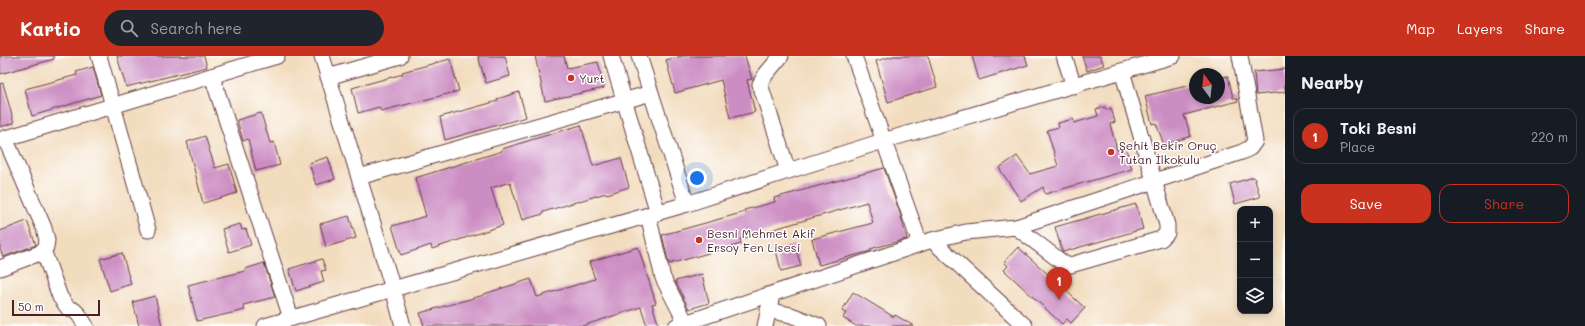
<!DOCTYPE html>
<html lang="en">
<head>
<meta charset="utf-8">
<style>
  :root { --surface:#171b24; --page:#20242c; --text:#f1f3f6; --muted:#9ea1a6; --line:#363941; --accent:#c8321e }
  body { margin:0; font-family:Mali,sans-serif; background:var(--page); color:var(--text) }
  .controls { position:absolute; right:12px; bottom:12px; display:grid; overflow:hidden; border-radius:8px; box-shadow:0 2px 6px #0003 }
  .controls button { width:36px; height:36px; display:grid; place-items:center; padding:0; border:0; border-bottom:1px solid var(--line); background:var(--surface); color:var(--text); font:20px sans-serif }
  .compass { position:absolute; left:1189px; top:12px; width:36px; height:36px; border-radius:50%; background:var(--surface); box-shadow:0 2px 6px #0003; rotate:345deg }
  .scale { position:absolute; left:12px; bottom:10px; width:88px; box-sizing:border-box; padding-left:4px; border:2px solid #4a1f2b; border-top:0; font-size:11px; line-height:14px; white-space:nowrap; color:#4a1f2b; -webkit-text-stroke:3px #fff; paint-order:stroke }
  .you { position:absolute; left:697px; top:122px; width:14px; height:14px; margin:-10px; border:3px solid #fff; border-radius:50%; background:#1a73e8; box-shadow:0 0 0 6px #1a73e833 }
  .badge { display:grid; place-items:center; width:26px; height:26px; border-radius:50%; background:var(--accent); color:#fff; font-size:13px; font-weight:700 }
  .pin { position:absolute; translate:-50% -33px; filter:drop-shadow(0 1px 2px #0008) }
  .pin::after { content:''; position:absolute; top:21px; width:14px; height:12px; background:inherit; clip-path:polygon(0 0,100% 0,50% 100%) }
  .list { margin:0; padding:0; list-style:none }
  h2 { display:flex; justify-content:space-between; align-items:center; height:52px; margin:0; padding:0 16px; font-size:17px }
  h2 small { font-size:13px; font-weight:400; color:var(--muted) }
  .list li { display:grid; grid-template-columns:26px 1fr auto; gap:12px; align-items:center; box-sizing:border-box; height:56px; margin:0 8px 8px; padding:0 8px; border:1px solid var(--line); border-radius:12px }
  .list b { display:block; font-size:15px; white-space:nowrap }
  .list p { margin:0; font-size:13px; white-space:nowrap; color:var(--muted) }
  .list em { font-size:13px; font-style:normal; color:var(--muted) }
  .actions { display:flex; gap:8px; padding:12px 16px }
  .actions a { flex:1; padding:9px 0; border:1px solid var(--accent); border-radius:12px; text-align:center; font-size:14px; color:var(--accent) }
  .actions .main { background:var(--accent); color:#fff }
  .icon { flex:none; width:22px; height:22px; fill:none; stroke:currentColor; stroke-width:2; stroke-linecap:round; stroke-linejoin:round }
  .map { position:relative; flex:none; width:1285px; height:270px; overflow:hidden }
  header { display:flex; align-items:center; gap:24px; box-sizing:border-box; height:56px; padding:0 20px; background:var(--accent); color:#fff }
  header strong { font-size:19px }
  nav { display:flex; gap:22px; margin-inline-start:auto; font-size:14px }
  .search { width:280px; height:36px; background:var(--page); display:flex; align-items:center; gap:10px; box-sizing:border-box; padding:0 14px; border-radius:22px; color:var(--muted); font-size:15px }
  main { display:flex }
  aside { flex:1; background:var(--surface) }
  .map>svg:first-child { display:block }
</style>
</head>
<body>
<header>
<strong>Kartio</strong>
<div class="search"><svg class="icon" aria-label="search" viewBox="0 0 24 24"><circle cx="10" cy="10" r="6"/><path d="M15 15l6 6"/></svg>Search here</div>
<nav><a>Map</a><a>Layers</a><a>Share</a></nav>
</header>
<main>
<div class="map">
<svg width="1285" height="270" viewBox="0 0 1285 270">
  <rect width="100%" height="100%" fill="#fff"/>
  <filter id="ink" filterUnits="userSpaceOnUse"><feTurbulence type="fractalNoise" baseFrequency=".025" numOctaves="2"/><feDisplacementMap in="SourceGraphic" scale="8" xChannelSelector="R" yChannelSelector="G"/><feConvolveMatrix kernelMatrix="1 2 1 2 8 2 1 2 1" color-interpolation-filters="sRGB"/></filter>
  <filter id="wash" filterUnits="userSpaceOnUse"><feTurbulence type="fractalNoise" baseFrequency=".012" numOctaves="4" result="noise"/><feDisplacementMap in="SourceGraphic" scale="16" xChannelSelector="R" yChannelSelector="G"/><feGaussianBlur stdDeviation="0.9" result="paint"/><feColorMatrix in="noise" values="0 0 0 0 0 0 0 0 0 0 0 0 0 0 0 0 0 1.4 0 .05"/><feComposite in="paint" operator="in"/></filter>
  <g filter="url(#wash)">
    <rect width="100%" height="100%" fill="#f2dcbe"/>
    <g id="blocks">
      <!-- building -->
      <g fill="#cc8dc3">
        <polygon points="0,0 54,0 54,3 0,18"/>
        <polygon points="117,0 204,0 207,11 126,31"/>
        <polygon points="478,0 505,0 510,20 486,27"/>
        <polygon points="535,0 564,0 567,12 598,6 604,32 545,45"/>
        <polygon points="682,0 745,0 752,23 747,24 755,56 730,62 721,24 675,37 666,4"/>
        <polygon points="894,0 928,0 937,31 888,46 876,5"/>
        <polygon points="972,0 1025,0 1028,9 979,24"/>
        <polygon points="1082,0 1100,0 1104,9 1087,15"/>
        <polygon points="450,3 459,35 381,55 379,51 358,57 352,32 403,18 402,16"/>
        <polygon points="93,11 101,39 32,60 25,33 77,19 76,16"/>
        <polygon points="1285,13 1285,36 1256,39 1254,16"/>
        <polygon points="1228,20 1233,42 1237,42 1238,45 1184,59 1191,80 1164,89 1156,67 1152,68 1145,40 1195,28 1195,42 1219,42 1219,22"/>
        <polygon points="3,27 14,67 0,71 0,28"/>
        <polygon points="519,36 526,61 445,84 440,61 498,45 497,43"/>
        <polygon points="1105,51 1106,54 1111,52 1115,66 1110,68 1117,94 1126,92 1132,113 1045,138 1043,131 1021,145 999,112 1017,100 1030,118 1058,110 1047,74 1059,71 1058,67 1073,63 1074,67 1098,60 1096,53"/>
        <polygon points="261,57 270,87 274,86 280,109 256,115 248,83 243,85 237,64"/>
        <polygon points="581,69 593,110 621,102 629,131 607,138 606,137 543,156 543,158 522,164 510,126 491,132 503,169 432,193 431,189 401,199 392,170 426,160 415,122 502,95 502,93 531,84"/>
        <polygon points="205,80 215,112 229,108 237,137 203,147 187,86"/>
        <polygon points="328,101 335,123 316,129 309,107"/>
        <polygon points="884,112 900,157 907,183 870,193 871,195 819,209 812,183 873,167 867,146 740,183 741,188 669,208 662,179 745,156 744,154 775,146 774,142"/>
        <polygon points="1254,121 1260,141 1235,148 1230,128"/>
        <polygon points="1136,148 1143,173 1063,196 1062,195 1055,171"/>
        <polygon points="349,160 356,182 326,191 320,168"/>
        <polygon points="27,165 36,189 3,201 0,193 0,175"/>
        <polygon points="240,168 242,174 246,173 251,189 229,196 222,173"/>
        <polygon points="795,189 801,210 781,215 776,194"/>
        <polygon points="638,191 656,247 652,248 659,270 647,270 641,251 582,270 424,270 420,257 484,239 484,238 531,223 537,241 595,223 589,206"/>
        <polygon points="1018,191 1085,252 1071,267 1067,263 1062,268 1004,214 1008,210 1004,206"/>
        <polygon points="122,197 131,228 110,235 100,203"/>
        <polygon points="322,203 326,214 321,215 324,226 296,235 289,213"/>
        <polygon points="264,207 275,241 243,249 245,254 197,265 188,229 245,215 245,213"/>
        <polygon points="702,218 709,247 689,253 675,225"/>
        <polygon points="853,236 894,261 895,259 914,270 856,270 843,262 846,257 842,255"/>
        <polygon points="155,240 162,270 139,270 133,246"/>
      </g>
    </g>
  </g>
  <g filter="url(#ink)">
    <use href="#blocks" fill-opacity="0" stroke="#633b41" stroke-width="1"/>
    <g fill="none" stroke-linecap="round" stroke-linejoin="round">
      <!-- minor casing -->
      <g stroke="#633b41" stroke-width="17">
        <g id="minor">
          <polyline points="99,0 148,174"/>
          <polyline points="322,0 393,233 403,270"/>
          <polyline points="611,0 658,157"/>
          <polyline points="639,0 687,148"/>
          <polyline points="781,0 766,18 760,28 788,115"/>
          <polyline points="854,0 920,188"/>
          <polyline points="1064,0 1074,30"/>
          <polyline points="212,20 291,262"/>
          <polyline points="328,21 400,0"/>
          <polyline points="0,84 277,0"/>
          <polyline points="359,121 651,37"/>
          <polyline points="648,159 663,222 686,267"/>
          <polyline points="1016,171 1067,210 1161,183 1167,177 1167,169 1122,15"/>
          <polyline points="932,184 1025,270"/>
          <polyline points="43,194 60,241 68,252 74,254 79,259 86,270"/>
          <polyline points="0,212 40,197 46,191 47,184 44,172 5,82"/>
          <polyline points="768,254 791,259 819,270"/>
          <polyline points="265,270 687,148 788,115 883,85 1173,0"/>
          <polyline points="676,270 932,184 966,176 1016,171 1242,96 1250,92 1255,85 1240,0"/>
          <polyline points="765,270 771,244"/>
        </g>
      </g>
      <!-- minor -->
      <use href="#minor" stroke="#fff" stroke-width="15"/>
    </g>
  </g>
  <!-- markers -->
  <g fill="#c8321e" stroke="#fff" stroke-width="1.5">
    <circle cx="571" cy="22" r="4"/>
    <circle cx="1111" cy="96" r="4"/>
    <circle cx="699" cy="184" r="4"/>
  </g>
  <g text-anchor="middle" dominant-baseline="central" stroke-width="3" stroke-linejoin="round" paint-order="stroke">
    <!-- poi labels -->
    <g font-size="12" fill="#4a1f2b" stroke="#fff" text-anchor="start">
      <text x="579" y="22">Yurt</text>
      <text x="1119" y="89">Şehit Bekir Oruç<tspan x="1119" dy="14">Tutan İlkokulu</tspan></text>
      <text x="707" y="177">Besni Mehmet Akif<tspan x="707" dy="14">Ersoy Fen Lisesi</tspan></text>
    </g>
  </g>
</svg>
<div class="controls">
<button>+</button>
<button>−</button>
<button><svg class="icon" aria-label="layers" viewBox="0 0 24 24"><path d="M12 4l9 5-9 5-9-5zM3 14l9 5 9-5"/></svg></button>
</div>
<svg class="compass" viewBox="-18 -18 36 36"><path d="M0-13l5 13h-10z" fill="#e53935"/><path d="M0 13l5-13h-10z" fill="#9ea1a6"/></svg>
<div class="scale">50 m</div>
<div class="you"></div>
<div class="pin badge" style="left:1059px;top:244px">1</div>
</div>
<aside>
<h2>Nearby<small></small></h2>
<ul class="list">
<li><span class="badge">1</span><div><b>Toki Besni</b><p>Place</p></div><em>220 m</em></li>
</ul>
<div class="actions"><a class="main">Save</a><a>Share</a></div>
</aside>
</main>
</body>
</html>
